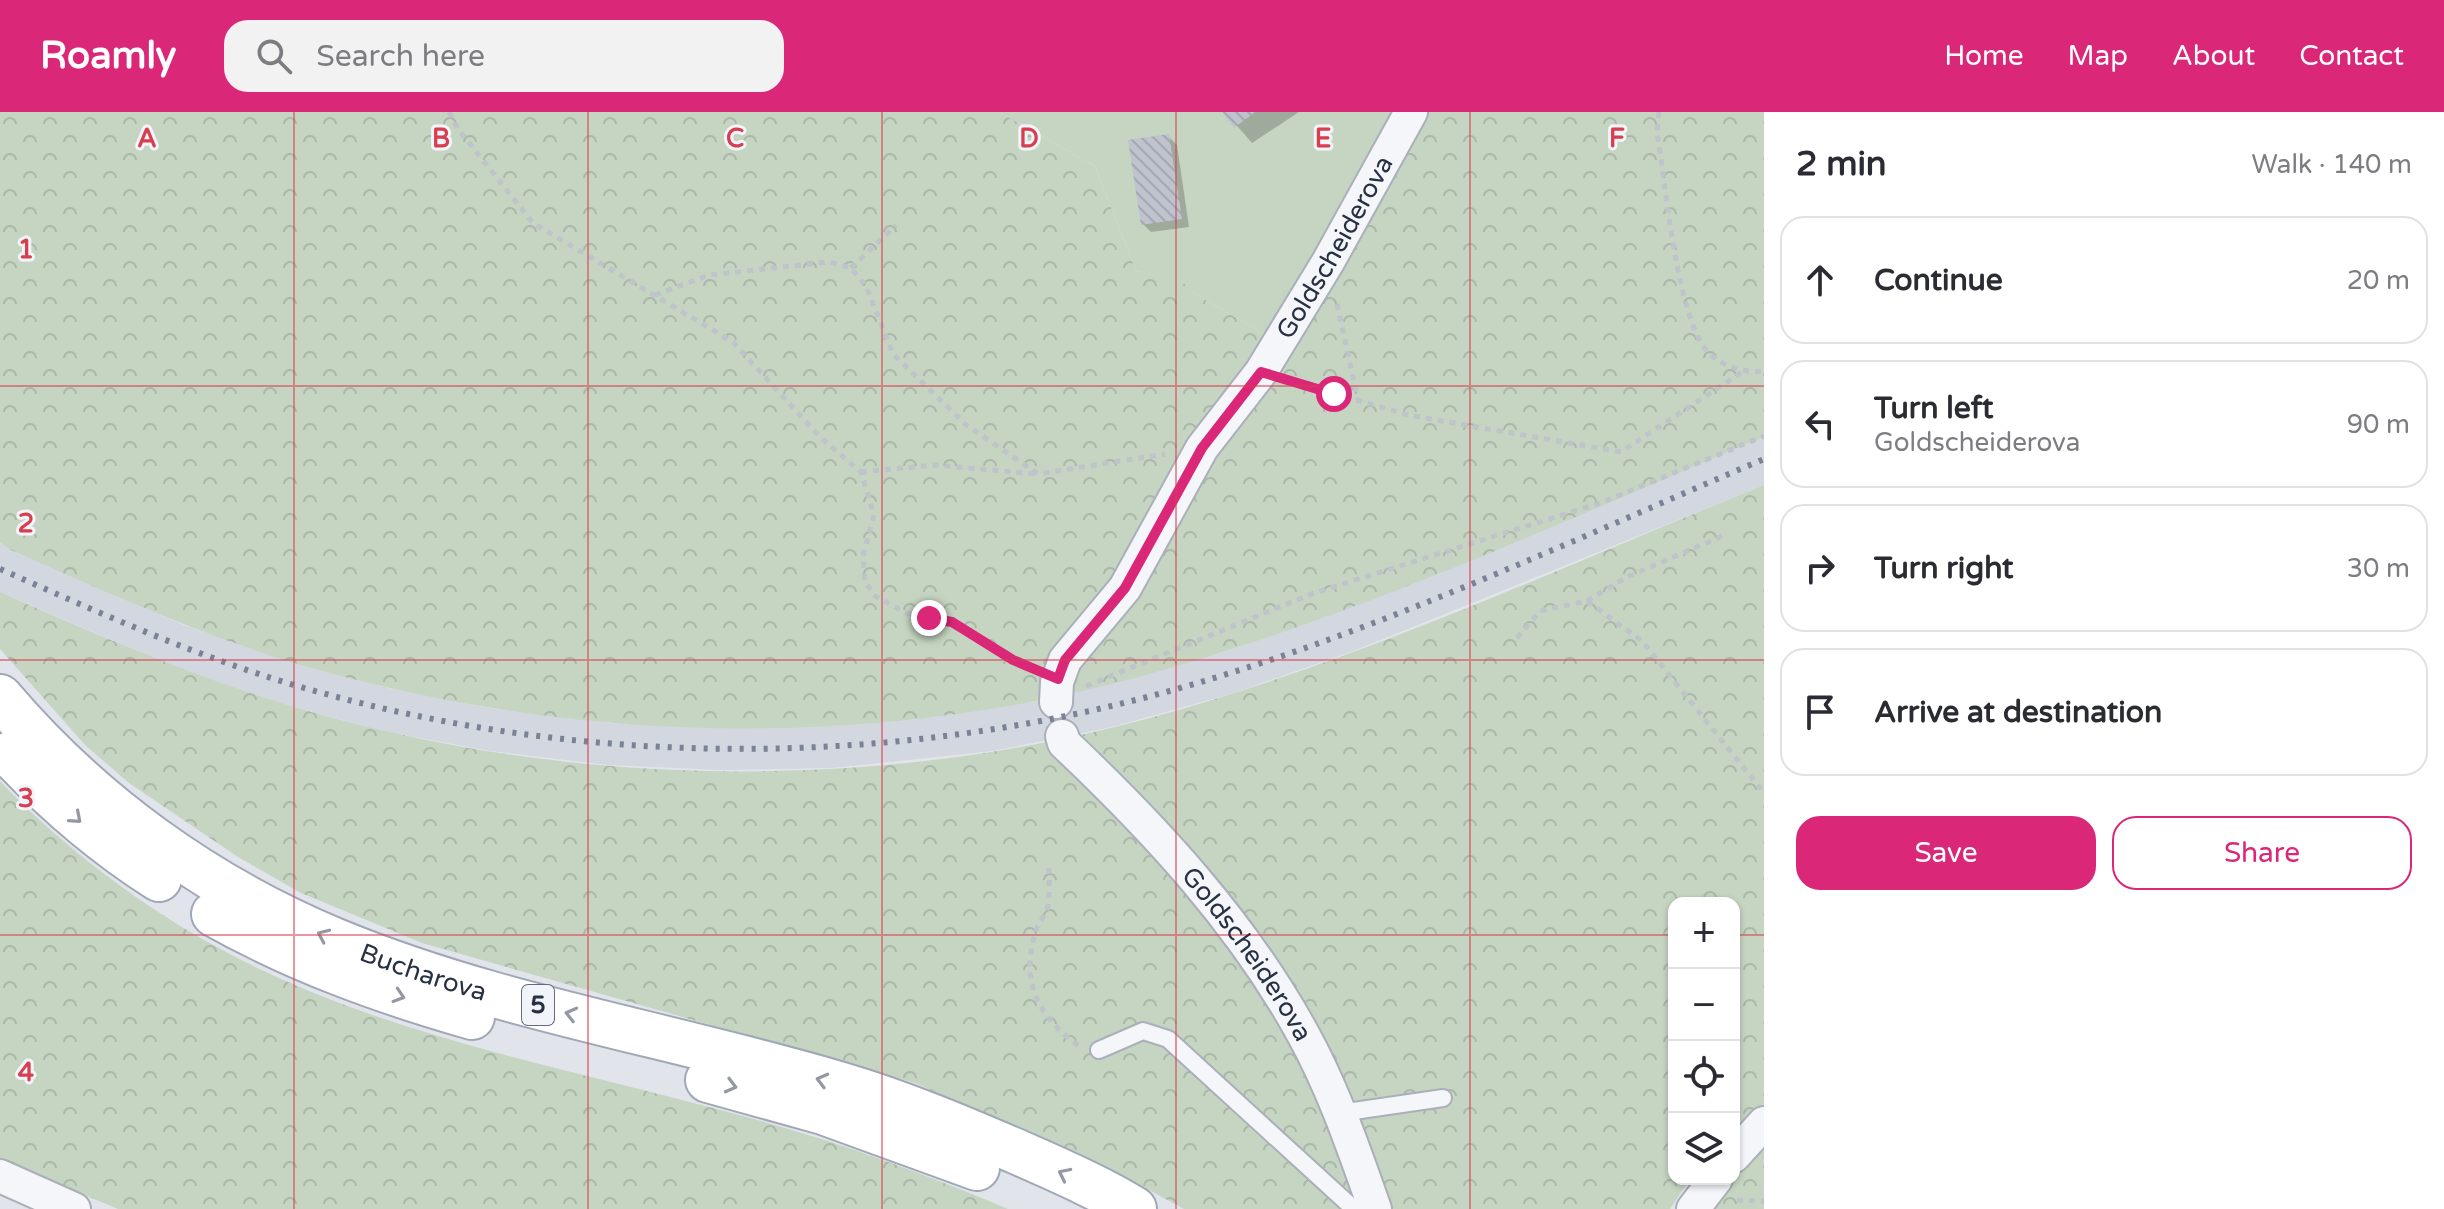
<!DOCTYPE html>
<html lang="en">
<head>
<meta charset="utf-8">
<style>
  :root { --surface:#fff; --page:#f2f2f3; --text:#2b2b33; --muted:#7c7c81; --line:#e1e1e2; --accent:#db2777 }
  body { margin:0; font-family:"Varela Round",sans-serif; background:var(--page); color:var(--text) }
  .controls { position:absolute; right:24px; bottom:24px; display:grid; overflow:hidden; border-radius:16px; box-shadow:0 2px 6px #0004 }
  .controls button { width:72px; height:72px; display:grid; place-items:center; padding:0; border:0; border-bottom:2px solid var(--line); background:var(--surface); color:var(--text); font:40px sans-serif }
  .stop { position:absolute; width:24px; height:24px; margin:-18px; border:6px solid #db2777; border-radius:50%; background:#fff }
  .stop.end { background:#db2777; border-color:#fff; box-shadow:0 2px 8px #0008 }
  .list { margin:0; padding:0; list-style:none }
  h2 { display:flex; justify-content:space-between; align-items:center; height:104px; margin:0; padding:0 32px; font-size:34px }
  h2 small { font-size:26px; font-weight:400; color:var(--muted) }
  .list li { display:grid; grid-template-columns:52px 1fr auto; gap:24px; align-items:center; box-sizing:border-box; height:128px; margin:0 16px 16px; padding:0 16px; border:2px solid var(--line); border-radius:24px }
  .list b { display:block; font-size:30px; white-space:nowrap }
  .list p { margin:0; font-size:26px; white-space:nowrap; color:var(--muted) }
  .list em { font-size:26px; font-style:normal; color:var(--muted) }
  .actions { display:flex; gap:16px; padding:24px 32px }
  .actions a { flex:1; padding:18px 0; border:2px solid var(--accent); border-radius:24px; text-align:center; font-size:28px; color:var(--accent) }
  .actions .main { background:var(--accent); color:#fff }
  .icon { flex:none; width:44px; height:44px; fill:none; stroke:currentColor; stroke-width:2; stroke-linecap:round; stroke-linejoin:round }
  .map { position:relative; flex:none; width:1764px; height:1097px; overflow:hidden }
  header { display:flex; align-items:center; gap:48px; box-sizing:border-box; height:112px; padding:0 40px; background:var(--accent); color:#fff }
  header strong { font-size:38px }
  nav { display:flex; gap:44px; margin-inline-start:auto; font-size:28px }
  .search { width:560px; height:72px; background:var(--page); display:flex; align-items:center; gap:20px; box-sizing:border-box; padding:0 28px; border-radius:24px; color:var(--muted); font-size:30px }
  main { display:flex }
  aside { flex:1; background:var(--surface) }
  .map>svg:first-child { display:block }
</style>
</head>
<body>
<header>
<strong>Roamly</strong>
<div class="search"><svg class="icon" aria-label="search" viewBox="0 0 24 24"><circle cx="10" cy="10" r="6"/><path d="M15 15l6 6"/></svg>Search here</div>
<nav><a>Home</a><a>Map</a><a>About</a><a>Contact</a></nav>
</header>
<main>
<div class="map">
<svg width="1764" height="1097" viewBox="0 0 1764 1097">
  <defs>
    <pattern id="forest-crowns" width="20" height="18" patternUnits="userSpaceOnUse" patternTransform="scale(2)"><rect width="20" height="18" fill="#c6d5c2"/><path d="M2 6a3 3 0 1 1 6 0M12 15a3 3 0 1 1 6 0" fill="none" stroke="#aab7a8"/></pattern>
    <pattern id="building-back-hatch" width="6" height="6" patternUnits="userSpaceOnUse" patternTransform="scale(2)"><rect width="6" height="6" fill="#bec3ce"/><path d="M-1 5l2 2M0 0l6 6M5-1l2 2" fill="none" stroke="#a3a8b2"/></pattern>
  </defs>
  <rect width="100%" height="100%" fill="#e1e5eb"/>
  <!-- built -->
  <polygon fill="#d3d7e0" points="1764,325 1764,373 1356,538 1234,581 1112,615 993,639 832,656 720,658 608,653 490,639 382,619 276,590 169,553 0,480 0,430 9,437 184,513 289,549 392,577 496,597 611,611 720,615 830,614 1036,589 1221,541 1340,499 1535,421"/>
  <!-- green -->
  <polygon fill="#c6d5c2" points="999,0 1425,0 1290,237 1197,183 1179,168 1136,159 1095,54"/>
  <!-- forest -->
  <g fill="url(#forest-crowns)">
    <path d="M0,0h999l96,54 41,105 43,8 18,16 93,54 135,-237h339v325c-203,85 -406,179 -618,238 -277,77 -580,69 -855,-13 -97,-30 -190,-72 -282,-113l-9,-7z"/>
    <path d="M1764,373v724h-56l15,-30h11v-276h-60v276h16l-20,30h-486l-89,-48 -180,-78 -493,-140 -121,-50 -63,-36 -109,-74 -44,-38 -85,-96v-57c90,40 180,79 275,109 266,84 568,93 840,26 224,-56 436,-156 649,-242z"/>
    <path d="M0,669c73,77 168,145 264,190 146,69 309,99 464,141 96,25 189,58 280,97h-890l-118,-50z"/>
  </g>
  <!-- shadow -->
  <g fill="#0003">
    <polygon points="1225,0 1299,0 1252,31"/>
    <polygon points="1168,24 1177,33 1189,115 1151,120 1143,112"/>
  </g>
  <!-- building -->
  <g fill="url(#building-back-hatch)">
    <polygon points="1222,0 1255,0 1234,16"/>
    <polygon points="1169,22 1182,107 1141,113 1128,28"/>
  </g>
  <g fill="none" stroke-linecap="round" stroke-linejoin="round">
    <!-- service casing -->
    <g stroke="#aaafb9" stroke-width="20">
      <g id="service">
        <polyline points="1099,938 1143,919 1168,927 1354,1097"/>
        <polyline points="1340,1001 1443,986"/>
      </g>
    </g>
    <!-- minor casing -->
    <g stroke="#aaafb9" stroke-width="36">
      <g id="minor">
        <path id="s1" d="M1056,590l1,-20 8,-22 60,-72 77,-140 59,-76 67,-110 83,-150"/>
        <path id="s2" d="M1062,624l2,7c92,87 178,180 239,291 31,56 51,116 72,175"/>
        <polyline points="1734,1044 1764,1011"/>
        <polyline points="0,1064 74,1097"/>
        <polyline points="1693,1097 1716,1067"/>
      </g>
    </g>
    <!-- primary casing -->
    <g stroke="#a0a8b7" stroke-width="48">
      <g id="primary">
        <path id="s3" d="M0,585c91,107 206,190 336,244 162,67 339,94 506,144 61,18 120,43 178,68 38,17 78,34 114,56"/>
        <path d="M10,642c45,48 94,90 149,125"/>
        <path d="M214,802c82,46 167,77 258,103"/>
        <polyline points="708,968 823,1000 977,1056"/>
      </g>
    </g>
    <!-- path -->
    <g stroke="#bfc3ca" stroke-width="5" stroke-dasharray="6 6" stroke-linecap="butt">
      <polyline points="449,0 458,17 533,111 733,230 819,324 861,360 874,403 863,444 865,470 875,484 906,501 952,510 1031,555"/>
      <path d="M1659,0l-2,20c8,48 20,188 51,220 13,14 38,22 56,19"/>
      <polyline points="851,156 896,113"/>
      <polyline points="655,183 709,163 829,150 851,156 866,174 893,242 965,312 1038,362 1165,342"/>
      <polyline points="1337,192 1358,288"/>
      <polyline points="1287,268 1408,303 1621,340 1742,260"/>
      <polyline points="861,360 935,353 1037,362"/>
      <polyline points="1587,489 1625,466 1722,424"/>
      <polyline points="1517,526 1540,499 1587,489 1642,529 1764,681"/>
      <polyline points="1086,574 1314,481 1600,391 1764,324"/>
      <path d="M1049,756c0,11 1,25 -1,37 -1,8 -8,15 -11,23 -18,52 0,88 42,118"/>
      <polyline points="1737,1088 1764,1089"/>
    </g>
    <!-- service -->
    <use href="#service" stroke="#f4f6f9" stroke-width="16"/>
    <!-- minor -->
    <use href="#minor" stroke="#f4f6f9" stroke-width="32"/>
    <!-- primary -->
    <use href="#primary" stroke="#fff" stroke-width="44"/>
    <!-- rail -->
    <path stroke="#798395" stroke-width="6" stroke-dasharray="4 8" stroke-linecap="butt" d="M0,457c93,41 186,83 284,113 264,80 553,88 823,25 222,-52 447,-159 657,-248"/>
  </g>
  <!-- one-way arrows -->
  <defs><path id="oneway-chevron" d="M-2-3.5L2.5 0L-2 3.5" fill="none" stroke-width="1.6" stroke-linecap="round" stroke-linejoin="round" transform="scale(2)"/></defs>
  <g stroke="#9498a2">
    <use href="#oneway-chevron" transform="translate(76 706) rotate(41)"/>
    <use href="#oneway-chevron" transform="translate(323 823) rotate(-156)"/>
    <use href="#oneway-chevron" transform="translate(399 884) rotate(18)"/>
    <use href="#oneway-chevron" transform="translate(571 902) rotate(-166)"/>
    <use href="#oneway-chevron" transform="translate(822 968) rotate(-165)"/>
    <use href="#oneway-chevron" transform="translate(731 974) rotate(15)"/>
    <use href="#oneway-chevron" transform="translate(1064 1062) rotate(-154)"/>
  </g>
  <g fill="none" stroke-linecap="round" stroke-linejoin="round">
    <!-- route -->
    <polyline stroke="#db2777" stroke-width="10" points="929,506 952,510 1013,548 1058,567 1065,548 1125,476 1202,336 1261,260 1334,282"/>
  </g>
  <!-- grid -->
  <path fill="none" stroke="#d73f50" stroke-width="2" stroke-opacity="0.55" d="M294,0v1097M588,0v1097M882,0v1097M1176,0v1097M1470,0v1097M0,274h1764M0,548h1764M0,823h1674M1734,823h30"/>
  <g text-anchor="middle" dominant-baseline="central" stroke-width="6" stroke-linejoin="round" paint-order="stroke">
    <!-- shield labels -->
    <rect fill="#f1f4f8" stroke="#646c7a" stroke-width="2" x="522" y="873" width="32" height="40" rx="6"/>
    <g font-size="24" font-weight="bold" fill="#283144">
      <text x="538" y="893">5</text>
    </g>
    <!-- street labels -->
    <g font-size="26" fill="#283144" stroke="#f1f4f8">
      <text stroke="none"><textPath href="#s1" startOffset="538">Goldscheiderova</textPath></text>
      <text stroke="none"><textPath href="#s2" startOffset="288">Goldscheiderova</textPath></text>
      <text stroke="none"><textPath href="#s3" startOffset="512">Bucharova</textPath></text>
    </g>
  </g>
  <g font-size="26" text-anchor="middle" font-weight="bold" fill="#d73f50" stroke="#f1f4f8" stroke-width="6" stroke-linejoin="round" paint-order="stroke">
    <text x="147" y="35">A</text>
    <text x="441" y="35">B</text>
    <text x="735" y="35">C</text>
    <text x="1029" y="35">D</text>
    <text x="1323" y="35">E</text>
    <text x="1617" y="35">F</text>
    <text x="26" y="146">1</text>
    <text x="26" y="420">2</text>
    <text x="26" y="695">3</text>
    <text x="26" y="969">4</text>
  </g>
</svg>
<div class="controls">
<button>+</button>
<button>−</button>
<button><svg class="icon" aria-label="locate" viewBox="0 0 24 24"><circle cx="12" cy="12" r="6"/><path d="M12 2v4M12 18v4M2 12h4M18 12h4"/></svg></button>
<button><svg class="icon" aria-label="layers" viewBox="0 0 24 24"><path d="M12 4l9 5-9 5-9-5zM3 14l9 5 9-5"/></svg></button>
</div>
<div class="stop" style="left:1334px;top:282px"></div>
<div class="stop end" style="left:929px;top:506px"></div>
</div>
<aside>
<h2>2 min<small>Walk · 140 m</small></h2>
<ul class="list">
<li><svg class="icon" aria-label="ahead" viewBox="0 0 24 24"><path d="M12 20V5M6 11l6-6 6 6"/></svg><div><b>Continue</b></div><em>20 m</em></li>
<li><svg class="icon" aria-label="left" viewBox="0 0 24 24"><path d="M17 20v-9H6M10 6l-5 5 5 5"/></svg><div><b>Turn left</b><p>Goldscheiderova</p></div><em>90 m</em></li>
<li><svg class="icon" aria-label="right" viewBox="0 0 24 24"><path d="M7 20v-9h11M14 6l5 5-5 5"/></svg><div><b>Turn right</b></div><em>30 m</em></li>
<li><svg class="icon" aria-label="arrive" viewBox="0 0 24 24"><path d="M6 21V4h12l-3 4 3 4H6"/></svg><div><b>Arrive at destination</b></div></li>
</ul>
<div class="actions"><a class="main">Save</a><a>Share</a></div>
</aside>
</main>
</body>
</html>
